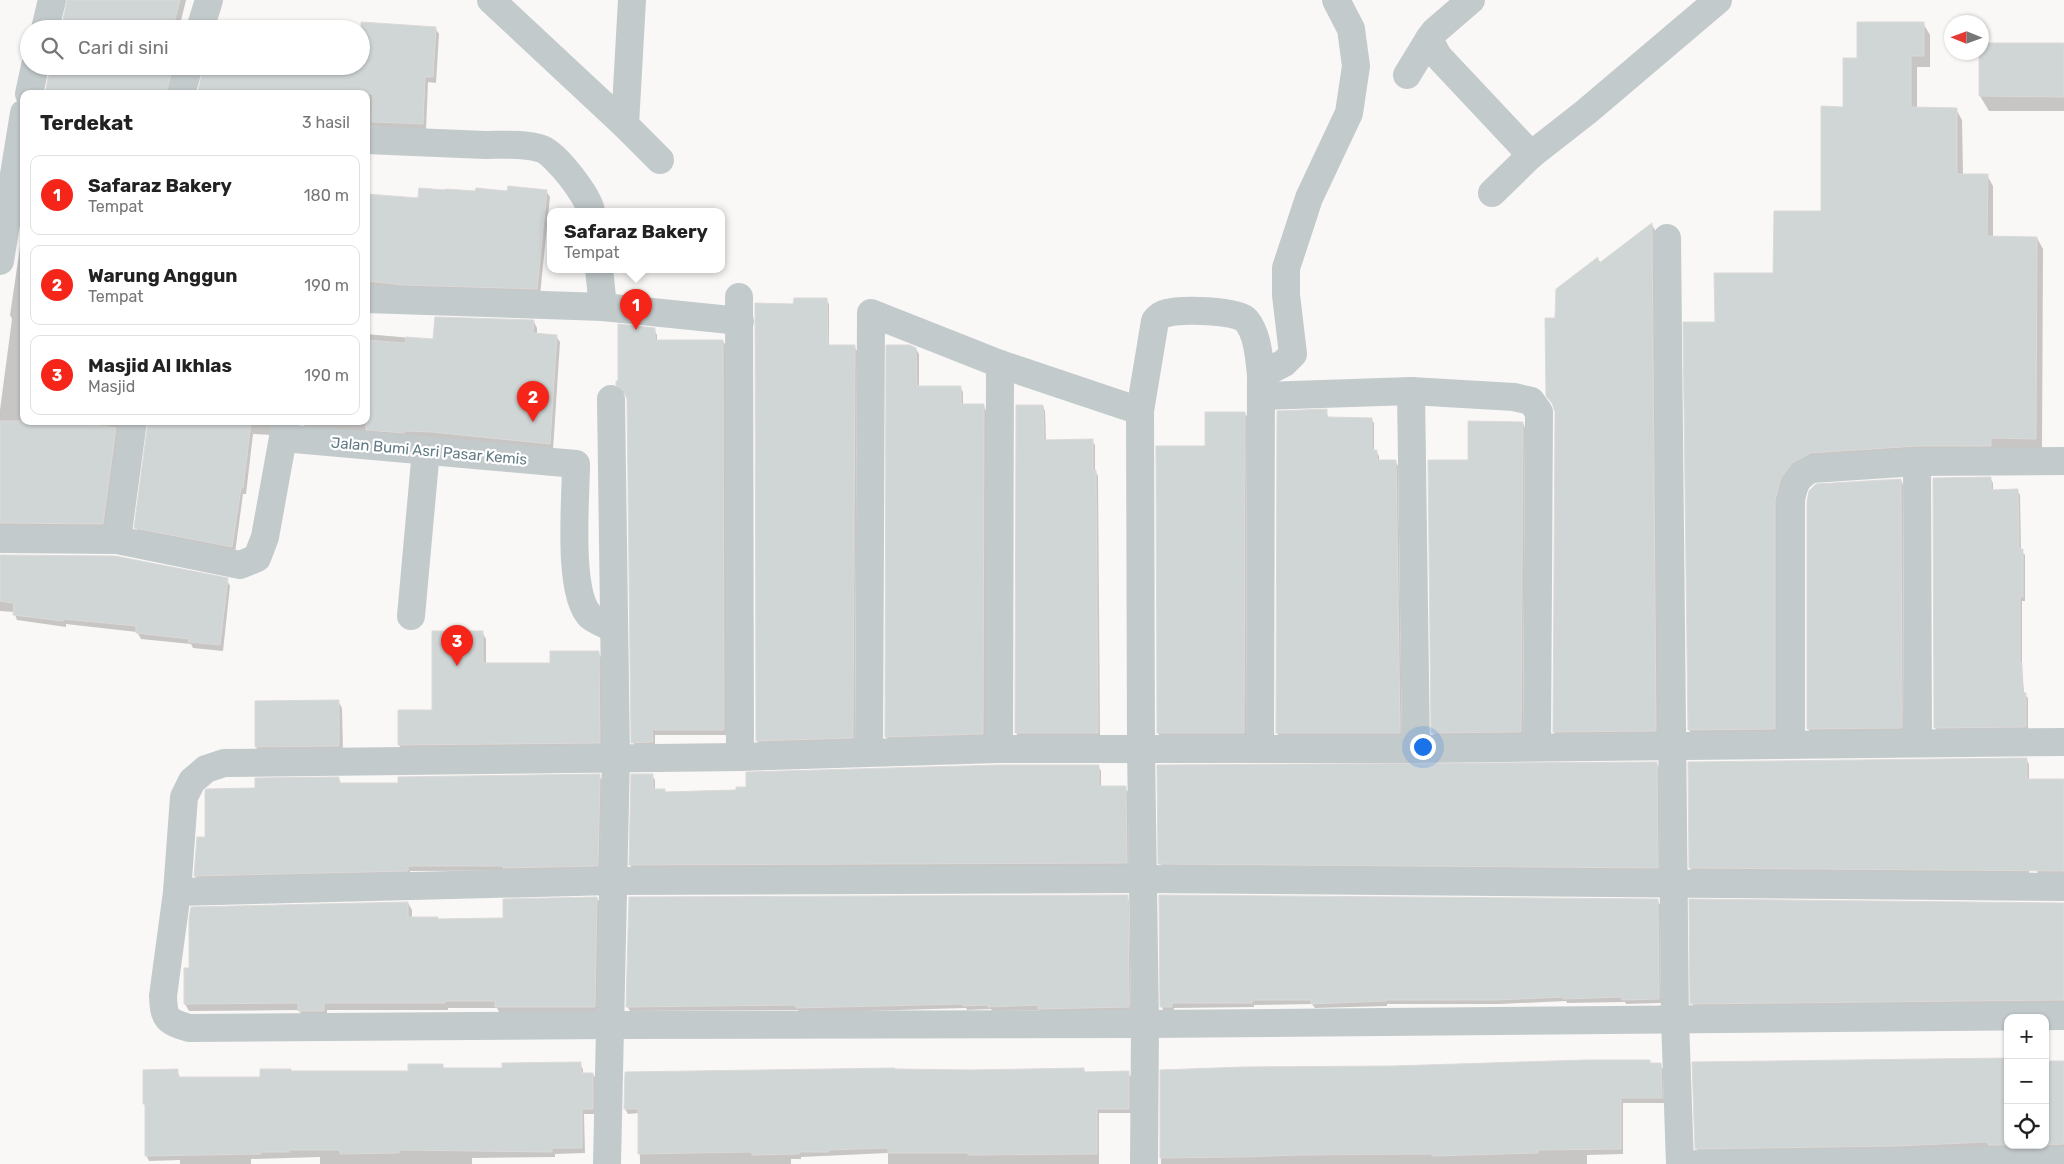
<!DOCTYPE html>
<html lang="id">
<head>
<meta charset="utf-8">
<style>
  :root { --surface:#fff; --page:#f6f6f6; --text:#222; --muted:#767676; --line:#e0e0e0; --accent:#f52619 }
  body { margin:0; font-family:Rubik,sans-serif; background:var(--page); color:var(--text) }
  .controls { position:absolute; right:15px; bottom:15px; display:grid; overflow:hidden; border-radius:10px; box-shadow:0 1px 4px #0004 }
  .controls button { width:45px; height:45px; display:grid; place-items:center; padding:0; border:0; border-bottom:1px solid var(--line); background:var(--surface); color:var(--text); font:25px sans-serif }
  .compass { position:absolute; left:1944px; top:15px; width:45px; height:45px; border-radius:50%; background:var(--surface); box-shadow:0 1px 4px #0004; rotate:271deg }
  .you { position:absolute; left:1422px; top:746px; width:18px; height:18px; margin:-12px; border:4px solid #fff; border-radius:50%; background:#1a73e8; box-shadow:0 0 0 8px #1a73e833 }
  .badge { display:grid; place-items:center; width:32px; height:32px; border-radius:50%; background:var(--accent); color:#fff; font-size:16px; font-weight:700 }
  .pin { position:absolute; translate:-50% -41px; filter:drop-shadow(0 1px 2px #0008) }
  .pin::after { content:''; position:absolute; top:26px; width:18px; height:15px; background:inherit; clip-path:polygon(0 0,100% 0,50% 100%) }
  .popup { position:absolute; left:547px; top:208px; width:178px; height:65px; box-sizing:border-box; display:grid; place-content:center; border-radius:10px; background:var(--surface); filter:drop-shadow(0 1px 4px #0005); font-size:16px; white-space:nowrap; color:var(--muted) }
  .popup b { font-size:19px; color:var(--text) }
  .popup::after { content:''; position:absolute; left:50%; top:100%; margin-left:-10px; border:10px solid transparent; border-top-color:var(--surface) }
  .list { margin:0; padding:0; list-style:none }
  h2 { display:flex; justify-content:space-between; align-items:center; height:65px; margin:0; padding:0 20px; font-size:21px }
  h2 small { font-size:16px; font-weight:400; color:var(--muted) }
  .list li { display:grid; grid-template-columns:32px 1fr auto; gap:15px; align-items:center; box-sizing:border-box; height:80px; margin:0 10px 10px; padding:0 10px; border:1px solid var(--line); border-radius:10px }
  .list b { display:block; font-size:19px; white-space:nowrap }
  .list p { margin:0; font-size:16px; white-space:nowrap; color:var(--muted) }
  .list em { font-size:16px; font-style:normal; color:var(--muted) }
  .icon { flex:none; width:28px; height:28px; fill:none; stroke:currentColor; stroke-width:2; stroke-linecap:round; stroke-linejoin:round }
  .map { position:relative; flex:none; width:2064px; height:1164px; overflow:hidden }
  .search { position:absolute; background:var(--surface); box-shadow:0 1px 4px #0004; left:20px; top:20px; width:350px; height:55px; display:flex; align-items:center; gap:12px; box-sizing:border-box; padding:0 18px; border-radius:28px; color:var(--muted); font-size:19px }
  .panel { position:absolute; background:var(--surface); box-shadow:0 1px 4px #0004; left:20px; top:90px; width:350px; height:335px; border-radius:10px }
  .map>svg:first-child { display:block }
</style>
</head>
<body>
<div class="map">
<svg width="2064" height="1164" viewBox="0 0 2064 1164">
  <rect width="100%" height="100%" fill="#f9f8f6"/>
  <!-- shadow -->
  <g fill="#0003">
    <polygon points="68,0 186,0 180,25 184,25 186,29 62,29"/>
    <polygon points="1923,23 1930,35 1930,67 1917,67 1917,109 1956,109 1962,120 1963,175 1987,175 1993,186 1993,238 2037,238 2043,249 2042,450 1818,464 1786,491 1781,741 1696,741 1689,730 1685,323 1716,323 1774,274 1822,212 1844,108 1858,59"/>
    <polygon points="218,27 239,29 217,29"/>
    <polygon points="435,28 439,34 436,83 428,82 426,130 366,126 366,94 361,66"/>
    <polygon points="1982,44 2064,45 2064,111 1989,111 1980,96"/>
    <polygon points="51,66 178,66 170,94 46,94"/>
    <polygon points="546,191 550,197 540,295 366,287 366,195 419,200"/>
    <polygon points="24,220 24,421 122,421 106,530 0,530 0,410 12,319 10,315"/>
    <polygon points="1652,225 1655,230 1659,736 1557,737 1554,732 1557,319 1598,259 1601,264"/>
    <polygon points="826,299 829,304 829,346 854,346 857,351 855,742 760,745 757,741"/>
    <polygon points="534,322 537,328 537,335 556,336 560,342 553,450 306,430 303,424 302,421 366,421 366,334 434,340"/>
    <polygon points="654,329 657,335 657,341 723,341 726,346 727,735 655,735 655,747 636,748 633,742 628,399 617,384"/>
    <polygon points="916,349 919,354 919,388 960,387 963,392 963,406 984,406 986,411 986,738 889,741 886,737"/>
    <polygon points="1017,406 1043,406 1045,411 1046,441 1092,441 1095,445 1095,470 1098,476 1100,738 1019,738 1016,733"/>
    <polygon points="1326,411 1329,419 1371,419 1374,423 1374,451 1376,451 1379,456 1379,462 1396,462 1398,466 1402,738 1280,738 1277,733 1278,412"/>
    <polygon points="1245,413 1247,417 1246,738 1161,738 1158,733 1157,447 1206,447"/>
    <polygon points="150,421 276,421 272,435 253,434 246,494 243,494 235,553 139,533 136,527"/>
    <polygon points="1523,423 1525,428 1523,737 1435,738 1433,733 1469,461"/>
    <polygon points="1990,478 1993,483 1993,491 2017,491 2020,495 2021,551 2025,555 2025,601 2022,601 2022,666 2024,694 2028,698 2028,731 1938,732 1935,727"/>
    <polygon points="1901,480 1903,485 1904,732 1811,733 1808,729"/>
    <polygon points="0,556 227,580 230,586 223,651 193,648 191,644 141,639 137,632 66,624 66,627 17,620 14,612 0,611"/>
    <polygon points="482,632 486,639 486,665 551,664 598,652 602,659 603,749 403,751 399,745 399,711 433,711"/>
    <polygon points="338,701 342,708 343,753 260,754 256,747"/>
    <polygon points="2026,759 2029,764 2029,875 1693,872 1690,868"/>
    <polygon points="1656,763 1659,768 1660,872 1162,868 1160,863"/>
    <polygon points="1098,766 1101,771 1101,787 1125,787 1128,792 1129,868 633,870 630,865 652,775 655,780 655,790 665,790 666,793 738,791"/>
    <polygon points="599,776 602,780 600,870 410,871 410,875 198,880 195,876 206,838 256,790 339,779 341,783 399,784"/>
    <polygon points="2061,779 2064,779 2064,876 2039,875 2037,871"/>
    <polygon points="1127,896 1129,901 1131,1012 1042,1013 1040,1010 992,1011 991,1009 967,1010 966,1008 800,1013 798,1010 630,1011 627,1006"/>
    <polygon points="1160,896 1657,900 1660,905 1661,1003 1626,1004 1625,1002 1567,1003 1566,1001 1499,1004 1387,1004 1387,1006 1315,1008 1312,1004 1254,1005 1254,1007 1174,1008 1174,1011 1164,1012 1162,1007"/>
    <polygon points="597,898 601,905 598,1013 500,1014 497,1008 448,1008 448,1010 327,1010 327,1017 303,1018 299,1010 189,1011 185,1004 185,969 190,969 408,903 412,910 412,919 438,920 504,919"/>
    <polygon points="2064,904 2064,1004 1694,1008 1692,1003"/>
    <polygon points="2008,1059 2008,1145 2045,1145 2045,1063 2064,1063 2064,1149 1699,1153 1696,1148"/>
    <polygon points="1649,1062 1651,1065 1660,1064 1663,1069 1664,1103 1623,1103 1623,1154 1587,1155 1587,1164 1161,1164 1162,1071"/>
    <polygon points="580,1064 583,1069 583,1074 593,1074 596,1079 595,1114 584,1114 585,1153 555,1154 555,1157 472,1158 472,1164 320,1164 320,1157 251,1159 251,1164 180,1164 180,1160 149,1161 146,1155 146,1107 144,1104 177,1070 180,1078 262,1078 292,1073 409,1073 442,1065 445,1069 504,1069"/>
    <polygon points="1084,1070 1086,1073 1128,1073 1131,1077 1131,1113 1099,1113 1099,1164 888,1164 888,1153 801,1157 801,1159 791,1159 791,1164 640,1164 639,1113 628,1114 625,1109 895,1071"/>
  </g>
  <!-- building -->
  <g fill="#d0d5d6" stroke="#dbdad8">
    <polygon points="67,0 180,0 174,23 185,24 185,29 61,29"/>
    <polygon points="361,22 436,27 433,77 425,77 423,124 372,122 373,94 197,94 204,66 361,66"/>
    <polygon points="1857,22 1924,22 1924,56 1911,56 1911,107 1957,108 1957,174 1988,174 1987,236 2037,237 2036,439 1991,438 1991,446 1917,446 1811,453 1792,463 1781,478 1775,500 1775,729 1688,730 1683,322 1715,322 1714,273 1773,273 1774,211 1821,211 1821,106 1843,107 1843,58 1857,58"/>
    <polygon points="276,23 309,25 309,27 346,29 275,29"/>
    <polygon points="1982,43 2064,43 2064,97 1979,96 1979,52 1982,52"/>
    <polygon points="50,66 173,66 166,94 45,94"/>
    <polygon points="508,186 547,190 537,289 402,285 366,281 366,194 418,198 419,188 445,190 445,189 475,191 476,188 507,191"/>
    <polygon points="1652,223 1656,731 1553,732 1555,412 1552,403 1546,396 1545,318 1555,318 1556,289 1598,257 1598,264"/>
    <polygon points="794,298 827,298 828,345 855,345 853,738 756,741 755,303 793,304"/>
    <polygon points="435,317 534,320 533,333 557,335 550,444 432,432 404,431 404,433 366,430 366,340 405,343 406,337 433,339"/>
    <polygon points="618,324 655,328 655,340 723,340 724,730 652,730 653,742 631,743 627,399 624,391 616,385 616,381 618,381"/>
    <polygon points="886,345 910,345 916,348 917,386 961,386 961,404 984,404 983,734 885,737"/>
    <polygon points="1016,405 1043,405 1044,440 1093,439 1093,470 1096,470 1098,733 1015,733"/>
    <polygon points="1327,409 1327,417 1372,418 1372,450 1377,450 1377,460 1396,460 1400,733 1276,733 1277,411"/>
    <polygon points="1205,412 1245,412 1244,733 1157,733 1156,446 1205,446"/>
    <polygon points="0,421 65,421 116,428 103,524 0,523"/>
    <polygon points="148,421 236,421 251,423 243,488 241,488 232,547 134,528"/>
    <polygon points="1468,421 1523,422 1521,732 1431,733 1428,460 1468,460"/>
    <polygon points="1991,477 1991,490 2018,489 2019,549 2023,549 2023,597 2020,597 2020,663 2022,663 2022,692 2026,693 2026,727 1934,728 1933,478"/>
    <polygon points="1901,479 1902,728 1807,729 1807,502 1809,491 1816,484"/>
    <polygon points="0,555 115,556 228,578 220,645 188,642 189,639 136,633 136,626 63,619 63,621 13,615 14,603 0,601"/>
    <polygon points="432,631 483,631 483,663 550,663 550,651 599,651 600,743 398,745 398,710 432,710"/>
    <polygon points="339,700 339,746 255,747 255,701"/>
    <polygon points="2027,758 2027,779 2064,779 2064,871 1689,868 1688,762"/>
    <polygon points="1657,762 1658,868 1158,864 1157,765"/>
    <polygon points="999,765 1099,765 1099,786 1126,786 1127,863 629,865 631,774 653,774 653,789 665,789 665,792 736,790 736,787 746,787 746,772"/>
    <polygon points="600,774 598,866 503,868 503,866 408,866 408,871 194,876 197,837 205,837 205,791 206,789 255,788 255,778 339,777 339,783 398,783 398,777"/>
    <polygon points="1128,895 1129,1007 1038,1009 1038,1005 988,1007 988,1005 963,1006 963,1004 796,1008 796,1005 626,1007 629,897"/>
    <polygon points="1159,895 1658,899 1659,999 1622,1000 1622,997 1563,999 1563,997 1496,1000 1386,1000 1386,1001 1311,1004 1311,1000 1252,1000 1252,1003 1172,1003 1172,1007 1160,1007"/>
    <polygon points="597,897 595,1007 495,1007 495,1001 445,1001 445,1003 324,1003 324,1011 298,1011 298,1003 184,1004 184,968 189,968 189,919 191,907 408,902 408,917 438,917 438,919 503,918 503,899"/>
    <polygon points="1689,899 2064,903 2064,1000 1690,1004"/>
    <polygon points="2008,1058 2008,1145 1988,1145 1988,1142 1896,1146 1695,1149 1692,1062"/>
    <polygon points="1586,1060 1650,1060 1650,1063 1661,1063 1662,1098 1621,1098 1621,1149 1538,1150 1538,1153 1432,1156 1432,1154 1300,1155 1238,1157 1160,1158 1160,1070 1244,1067 1392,1066"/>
    <polygon points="2045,1061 2064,1061 2064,1144 2045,1145"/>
    <polygon points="581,1062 581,1073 593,1073 593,1109 582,1109 582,1148 552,1148 552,1152 399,1150 399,1153 340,1154 340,1150 289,1150 289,1152 261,1152 261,1154 145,1156 145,1104 143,1104 143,1070 178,1069 178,1077 260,1077 260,1069 291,1069 291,1071 408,1071 408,1064 443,1064 443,1068 502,1068 502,1063"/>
    <polygon points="895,1068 895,1069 970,1070 1084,1068 1084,1072 1129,1071 1129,1109 1097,1109 1097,1154 968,1155 968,1153 888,1153 888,1148 829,1150 829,1152 799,1152 799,1154 752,1155 752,1152 638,1154 638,1109 624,1109 625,1072"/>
  </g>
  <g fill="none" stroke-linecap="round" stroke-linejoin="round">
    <!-- minor -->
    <g stroke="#c3cacc" stroke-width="28">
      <polyline points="491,0 625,125 660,160"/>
      <polyline points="1471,0 1435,31 1429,39 1438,56 1531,155"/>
      <polyline points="45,29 52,0"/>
      <polyline points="200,29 209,0"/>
      <polyline points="1407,75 1429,39"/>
      <polyline points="29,94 35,66"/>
      <polyline points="181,94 189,66"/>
      <polyline points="625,125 632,0"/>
      <path d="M366,140c40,2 79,3 119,5 16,0 42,-2 57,4 15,6 46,47 49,62"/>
      <polyline points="1492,193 1531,155 1586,112 1718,0"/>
      <polyline points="1667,238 1675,1019 1680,1164"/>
      <polyline points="0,261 24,113"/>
      <polyline points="599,269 603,307"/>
      <polyline points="739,297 740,757"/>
      <polyline points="366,299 603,307 740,321"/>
      <polyline points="1261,375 1284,363 1293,354 1286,295 1286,268 1309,198 1349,113 1356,66 1351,29 1336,0"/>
      <polyline points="1411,391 1416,749"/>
      <polyline points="1261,396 1411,391 1514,397 1531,401 1539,412 1537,747"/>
      <path d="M283,438l293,26c0,33 -9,129 14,152 6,5 17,9 24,13"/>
      <polyline points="1917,462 1918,743"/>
      <polyline points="0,539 117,540 240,565 257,558 265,537 286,421"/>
      <polyline points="117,540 133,421"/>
      <polyline points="411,616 426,450"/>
      <path d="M2064,742l-648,7h-417l-259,8 -516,6 -18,6 -14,12 -8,16 -7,95 -14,104c1,24 4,25 26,32l422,-3 534,-1 919,-8"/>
      <path d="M1791,744v-244c3,-16 6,-24 21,-31l105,-7 147,-1"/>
      <polyline points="999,749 1000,364"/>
      <polyline points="869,752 871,313 1000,364 1140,411"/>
      <polyline points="177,892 613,881 1144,879 2064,887"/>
      <polyline points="607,1164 616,757 611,399"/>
      <path d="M1144,1164l1,-140 -4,-276 -1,-337 15,-90c3,-4 6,-7 12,-8 13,-4 70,-3 79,7 12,14 13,38 15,55l-1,374"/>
      <polyline points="1696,1164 2064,1160"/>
    </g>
  </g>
  <g text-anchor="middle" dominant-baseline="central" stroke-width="4.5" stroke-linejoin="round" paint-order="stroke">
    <!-- street labels -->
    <g font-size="15" fill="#617a84" stroke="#fff">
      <text transform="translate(429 451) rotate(5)">Jalan Bumi Asri Pasar Kemis</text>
    </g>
  </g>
</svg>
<div class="controls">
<button>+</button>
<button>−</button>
<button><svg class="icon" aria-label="locate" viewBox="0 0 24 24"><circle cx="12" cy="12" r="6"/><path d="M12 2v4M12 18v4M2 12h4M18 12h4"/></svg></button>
</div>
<svg class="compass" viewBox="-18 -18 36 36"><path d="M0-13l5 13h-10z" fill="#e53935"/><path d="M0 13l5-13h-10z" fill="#767676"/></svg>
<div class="you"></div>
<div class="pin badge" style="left:636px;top:330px">1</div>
<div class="popup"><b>Safaraz Bakery</b>Tempat</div>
<div class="pin badge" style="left:533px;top:422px">2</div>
<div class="pin badge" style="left:457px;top:666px">3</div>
<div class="search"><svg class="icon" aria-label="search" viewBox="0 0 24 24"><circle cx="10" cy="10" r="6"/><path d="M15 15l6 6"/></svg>Cari di sini</div>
<section class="panel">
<h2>Terdekat<small>3 hasil</small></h2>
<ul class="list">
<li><span class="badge">1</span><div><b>Safaraz Bakery</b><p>Tempat</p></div><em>180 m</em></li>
<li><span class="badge">2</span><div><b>Warung Anggun</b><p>Tempat</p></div><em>190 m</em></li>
<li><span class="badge">3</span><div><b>Masjid Al Ikhlas</b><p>Masjid</p></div><em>190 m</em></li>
</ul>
</section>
</div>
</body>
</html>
